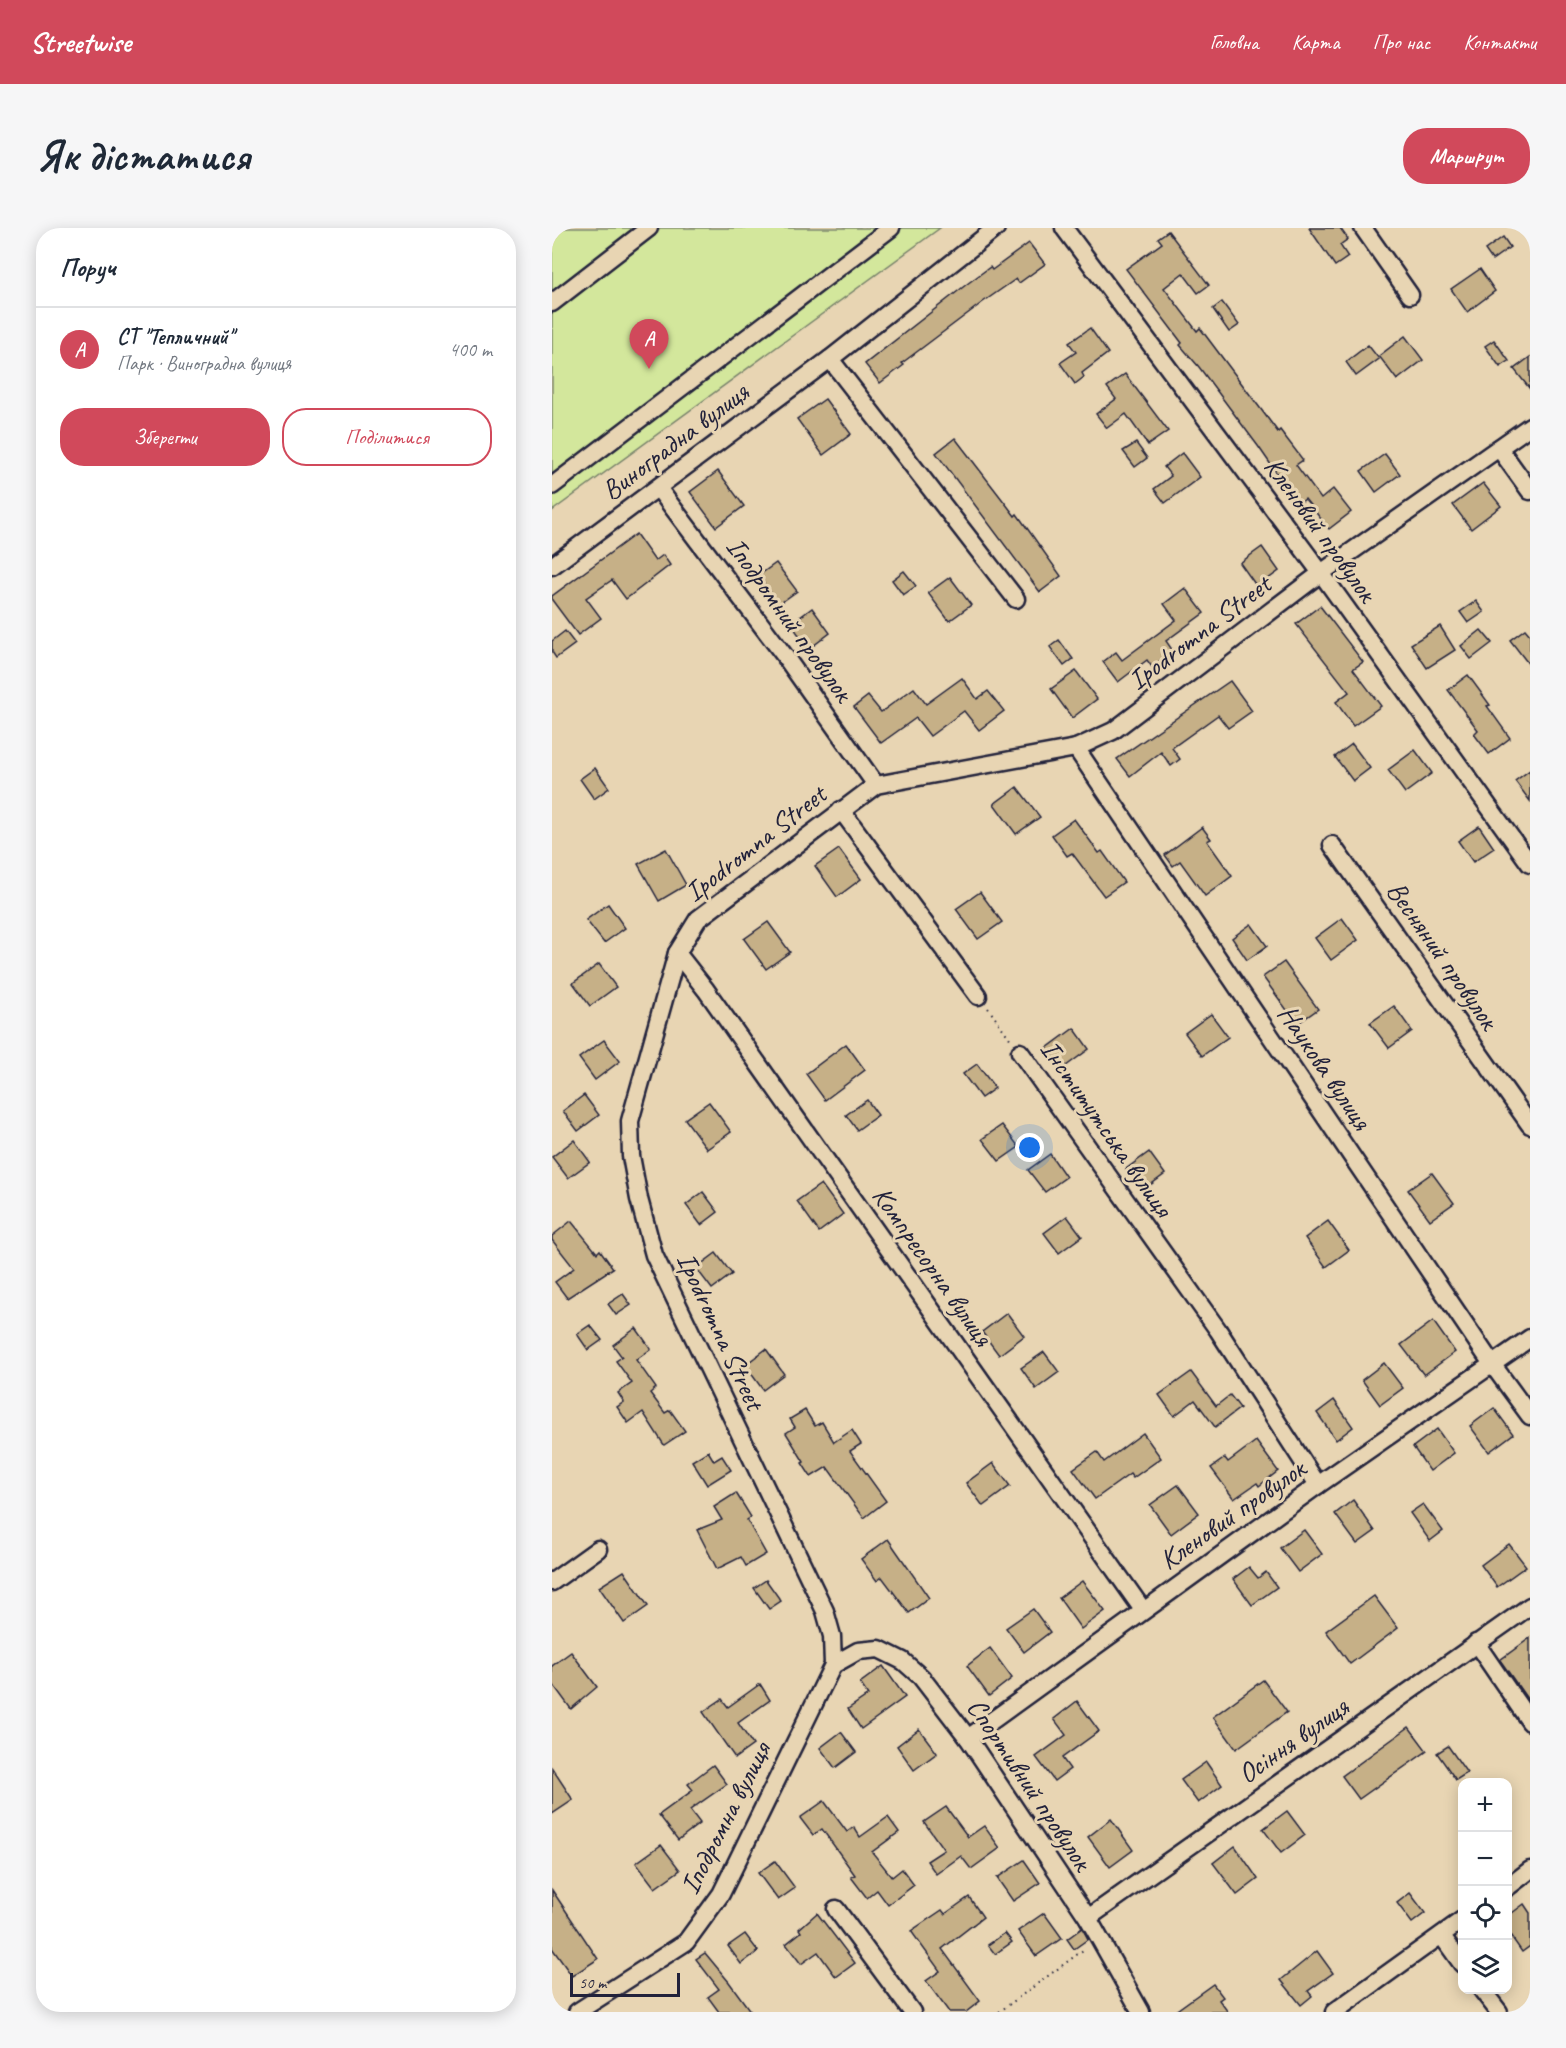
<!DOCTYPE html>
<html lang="uk">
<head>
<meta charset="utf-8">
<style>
  :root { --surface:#fff; --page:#f6f6f7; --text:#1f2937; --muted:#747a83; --line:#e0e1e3; --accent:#d1495b }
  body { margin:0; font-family:Caveat,sans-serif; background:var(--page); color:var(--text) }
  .controls { position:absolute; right:18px; bottom:18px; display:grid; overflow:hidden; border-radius:12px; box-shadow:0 3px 15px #0003 }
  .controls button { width:54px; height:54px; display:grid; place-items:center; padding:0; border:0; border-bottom:2px solid var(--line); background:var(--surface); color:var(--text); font:30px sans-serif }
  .scale { position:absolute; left:18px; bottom:15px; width:110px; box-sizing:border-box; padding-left:6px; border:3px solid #22223b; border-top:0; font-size:16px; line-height:21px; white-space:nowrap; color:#22223b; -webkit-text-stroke:4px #e8d5b3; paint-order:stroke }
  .you { position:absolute; left:478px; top:920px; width:21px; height:21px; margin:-15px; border:4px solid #fff; border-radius:50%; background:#1a73e8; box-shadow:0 0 0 9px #1a73e833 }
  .badge { display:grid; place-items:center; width:39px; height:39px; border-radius:50%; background:var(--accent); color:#fff; font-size:20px; font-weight:700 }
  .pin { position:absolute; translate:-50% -50px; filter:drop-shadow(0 2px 3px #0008) }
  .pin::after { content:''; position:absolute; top:32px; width:21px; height:18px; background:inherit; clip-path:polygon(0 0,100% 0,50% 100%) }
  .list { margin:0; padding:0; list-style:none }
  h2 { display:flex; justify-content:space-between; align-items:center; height:78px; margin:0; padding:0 24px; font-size:26px }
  h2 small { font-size:20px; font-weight:400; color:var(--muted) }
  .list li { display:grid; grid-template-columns:39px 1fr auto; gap:18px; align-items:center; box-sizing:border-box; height:84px; padding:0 24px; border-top:2px solid var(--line) }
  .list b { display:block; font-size:22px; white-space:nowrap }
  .list p { margin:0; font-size:20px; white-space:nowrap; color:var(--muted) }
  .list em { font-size:20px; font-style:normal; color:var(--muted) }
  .actions { display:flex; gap:12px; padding:18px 24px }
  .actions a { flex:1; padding:14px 0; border:2px solid var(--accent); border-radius:24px; text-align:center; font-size:21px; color:var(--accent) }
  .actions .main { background:var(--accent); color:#fff }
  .icon { flex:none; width:33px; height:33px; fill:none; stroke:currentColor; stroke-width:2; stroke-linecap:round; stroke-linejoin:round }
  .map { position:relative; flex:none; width:978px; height:1784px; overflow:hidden; border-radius:24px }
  header { display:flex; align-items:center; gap:36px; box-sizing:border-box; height:84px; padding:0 30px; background:var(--accent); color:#fff }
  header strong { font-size:28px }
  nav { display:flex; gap:33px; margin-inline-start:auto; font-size:21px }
  .intro { display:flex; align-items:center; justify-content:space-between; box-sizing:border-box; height:144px; padding:0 36px }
  h1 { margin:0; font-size:42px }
  .button { padding:15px 27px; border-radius:24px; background:var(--accent); color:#fff; font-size:21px; font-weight:700 }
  main { display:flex; gap:36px; padding:0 36px }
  aside { flex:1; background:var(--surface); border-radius:24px; box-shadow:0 3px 15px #0003 }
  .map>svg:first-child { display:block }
</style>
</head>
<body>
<header>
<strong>Streetwise</strong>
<nav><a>Головна</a><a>Карта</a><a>Про нас</a><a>Контакти</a></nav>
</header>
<div class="intro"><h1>Як дістатися</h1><a class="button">Маршрут</a></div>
<main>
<aside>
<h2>Поруч<small></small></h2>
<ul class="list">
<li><span class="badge">A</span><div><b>СТ &quot;Тепличний&quot;</b><p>Парк · Виноградна вулиця</p></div><em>400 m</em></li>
</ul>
<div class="actions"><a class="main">Зберегти</a><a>Поділитися</a></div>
</aside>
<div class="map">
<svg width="978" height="1784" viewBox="0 0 978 1784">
  <rect width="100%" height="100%" fill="#e8d5b3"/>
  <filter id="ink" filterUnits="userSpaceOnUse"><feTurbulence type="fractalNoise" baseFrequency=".0167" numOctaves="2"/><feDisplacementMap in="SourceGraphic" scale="12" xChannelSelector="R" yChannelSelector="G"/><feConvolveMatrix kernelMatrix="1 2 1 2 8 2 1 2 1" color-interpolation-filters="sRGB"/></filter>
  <g filter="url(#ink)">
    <!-- green -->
    <polygon fill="#d3e79c" stroke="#7a846c" stroke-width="1.5" points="0,0 388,0 0,283"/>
    <!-- building -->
    <g fill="#c6b087" stroke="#22223b" stroke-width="1.5">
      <polygon points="757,0 788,0 796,11 788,17 796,29 783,38"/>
      <polygon points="616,3 657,57 646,65 631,45 612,60 645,103 648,100 726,204 728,202 751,232 744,237 769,271 781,261 799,284 777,301 753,271 744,278 732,262 735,260 706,218 647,139 628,117 630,115 574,41 610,15 606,10"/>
      <polygon points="951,9 958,19 940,32 933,22"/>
      <polygon points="477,15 493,36 467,55 464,51 431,74 350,135 352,137 328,155 313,136 415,56 438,39 440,42"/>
      <polygon points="928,41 943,63 915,84 899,61"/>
      <polygon points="670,74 687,97 677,104 661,81"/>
      <polygon points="538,100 556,125 530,145 532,149 523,156 508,135 524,124 517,115"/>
      <polygon points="853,108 871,132 845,152 827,128"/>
      <polygon points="942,112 957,133 948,139 933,118"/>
      <polygon points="816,117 827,131 804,148 794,134"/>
      <polygon points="978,129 978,161 962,141"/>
      <polygon points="573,146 616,203 596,217 574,186 555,200 544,186 564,171 555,159"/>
      <polygon points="273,171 299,206 271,227 245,191"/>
      <polygon points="403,210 463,288 465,286 509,348 488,364 384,225"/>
      <polygon points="584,215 595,230 583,239 571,223"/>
      <polygon points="630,225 648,249 613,275 602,261 619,248 612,239"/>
      <polygon points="833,226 848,246 824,264 809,243"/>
      <polygon points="166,243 192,278 164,299 138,264"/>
      <polygon points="931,255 949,278 919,301 901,277"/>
      <polygon points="84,306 103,333 111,327 118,337 74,371 60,352 34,370 49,390 26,407 0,372 0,368"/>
      <polygon points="710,319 727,343 705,359 688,335"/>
      <polygon points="224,335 245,363 227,376 206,348"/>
      <polygon points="352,343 364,358 351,367 340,352"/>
      <polygon points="398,349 419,377 397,393 376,365"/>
      <polygon points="633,360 652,385 614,413 621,423 600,439 595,432 566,454 551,434 564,424 570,432 624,392 612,376"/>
      <polygon points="924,373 932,384 916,395 908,384"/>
      <polygon points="768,378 811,434 801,441 829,478 801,498 784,474 797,464 744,396"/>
      <polygon points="260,380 278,405 257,421 239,396"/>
      <polygon points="888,398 903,422 875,440 859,416"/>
      <polygon points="973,401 978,407 978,438 958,412"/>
      <polygon points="929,402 940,415 919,431 909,418"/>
      <polygon points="13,403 23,416 4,430 0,424 0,413"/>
      <polygon points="507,412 521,431 512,438 498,419"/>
      <polygon points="524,443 545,471 520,490 499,461"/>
      <polygon points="916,447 938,477 935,478 958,510 937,526 922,506 926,502 896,462"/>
      <polygon points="410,450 425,471 436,463 452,483 427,502 412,483 378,508 364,490 329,515 302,479 316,468 329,484 362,460 374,476"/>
      <polygon points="678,453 700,483 676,500 666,487 620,520 628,531 619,538 609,524 578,548 565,531"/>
      <polygon points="800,516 818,540 801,553 783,529"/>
      <polygon points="863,522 880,545 853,565 836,542"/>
      <polygon points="43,540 57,560 42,571 28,551"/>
      <polygon points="978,542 978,573 963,553"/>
      <polygon points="465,559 488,589 464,606 442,576"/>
      <polygon points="522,591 547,625 550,623 572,654 552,668 520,625 515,628 500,607"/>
      <polygon points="927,598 942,620 921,634 906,613"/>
      <polygon points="650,599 659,611 655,613 680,648 653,668 628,633 621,638 613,627"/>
      <polygon points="114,621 134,657 107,673 86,636"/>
      <polygon points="287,621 309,651 285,669 263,638"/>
      <polygon points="428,664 450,694 426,711 404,681"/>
      <polygon points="56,676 73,700 52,715 34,692"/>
      <polygon points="790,690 806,712 779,732 763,710"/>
      <polygon points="216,694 238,724 214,741 192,711"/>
      <polygon points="699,696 715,718 695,732 680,710"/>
      <polygon points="732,734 766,781 745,796 711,749"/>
      <polygon points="47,736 64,759 38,778 21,755"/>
      <polygon points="842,778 860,803 837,820 818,795"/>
      <polygon points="659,786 676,809 650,828 633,805"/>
      <polygon points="522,800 537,821 510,841 495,820"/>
      <polygon points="52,812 68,833 43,852 27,830"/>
      <polygon points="294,816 313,842 273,872 254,846"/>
      <polygon points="425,836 443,860 429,870 411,846"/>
      <polygon points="32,867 47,887 26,903 11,883"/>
      <polygon points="315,872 326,887 305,902 294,887"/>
      <polygon points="157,874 179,904 155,921 133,891"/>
      <polygon points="450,897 467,919 447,933 430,911"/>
      <polygon points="22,912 38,934 16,950 0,929"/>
      <polygon points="597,924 613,946 590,963 574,941"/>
      <polygon points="498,926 514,949 493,964 476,942"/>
      <polygon points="880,945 902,975 878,992 856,962"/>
      <polygon points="269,956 291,986 267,1004 245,973"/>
      <polygon points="151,964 166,984 149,997 134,977"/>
      <polygon points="515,988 530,1008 507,1025 492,1005"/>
      <polygon points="19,993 45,1025 48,1022 61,1040 15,1070 3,1054 22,1040 0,1012 0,1008"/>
      <polygon points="776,993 797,1022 774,1039 753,1010"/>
      <polygon points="164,1025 180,1046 160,1061 144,1040"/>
      <polygon points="71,1066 79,1077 64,1087 56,1076"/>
      <polygon points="455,1085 472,1108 447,1127 430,1104"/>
      <polygon points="881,1093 903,1124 872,1147 849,1117"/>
      <polygon points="38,1097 50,1112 36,1122 25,1106"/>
      <polygon points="84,1100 99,1121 84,1132 104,1160 98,1165 113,1185 118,1182 133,1203 112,1217 91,1184 76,1195 65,1179 72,1174 66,1165 80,1155 64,1133 70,1129 61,1117"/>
      <polygon points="214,1121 232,1146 211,1162 193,1137"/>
      <polygon points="492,1124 507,1144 484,1161 469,1140"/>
      <polygon points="832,1135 851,1160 828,1177 810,1152"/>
      <polygon points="639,1144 664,1178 678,1167 688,1180 663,1199 643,1172 622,1188 607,1167"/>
      <polygon points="782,1172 801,1199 784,1212 765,1185"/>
      <polygon points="942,1180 961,1206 937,1224 918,1198"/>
      <polygon points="253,1182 263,1198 270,1194 282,1214 300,1202 309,1216 298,1223 334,1273 312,1290 275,1239 259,1249 250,1235 252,1234 234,1205 243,1199 238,1191"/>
      <polygon points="885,1201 902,1225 878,1243 861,1219"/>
      <polygon points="591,1205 609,1230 581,1250 578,1246 543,1271 521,1241 545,1224 552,1234"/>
      <polygon points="704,1213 726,1243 707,1258 705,1255 682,1271 659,1240 673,1230 676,1234"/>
      <polygon points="156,1223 162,1233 170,1228 179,1242 155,1257 140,1233"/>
      <polygon points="441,1235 458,1258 431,1278 414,1255"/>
      <polygon points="626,1257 647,1285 619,1306 598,1277"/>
      <polygon points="184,1265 199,1289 195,1292 214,1326 194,1338 189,1329 165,1341 145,1302 170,1292 162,1279"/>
      <polygon points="801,1272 823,1303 805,1316 783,1286"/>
      <polygon points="871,1276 891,1303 878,1313 858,1285"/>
      <polygon points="752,1302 770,1326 746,1344 728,1320"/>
      <polygon points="336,1311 377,1370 357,1385 330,1349 325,1353 309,1331"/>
      <polygon points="957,1316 974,1338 945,1359 929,1337"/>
      <polygon points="697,1339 706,1350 714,1344 725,1359 700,1377 681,1351"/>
      <polygon points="72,1343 96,1378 72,1395 47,1359"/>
      <polygon points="214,1352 229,1373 217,1381 202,1360"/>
      <polygon points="530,1353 553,1383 529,1401 507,1370"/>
      <polygon points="822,1368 846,1400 798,1436 774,1403"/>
      <polygon points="481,1381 498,1404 472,1424 454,1400"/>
      <polygon points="978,1410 978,1475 948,1432"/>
      <polygon points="438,1420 460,1450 437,1468 415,1438"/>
      <polygon points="19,1424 45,1459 19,1481 0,1455 0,1438"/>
      <polygon points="331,1438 353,1469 309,1501 296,1481 316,1467 308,1455"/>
      <polygon points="711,1452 735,1484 684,1521 661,1489"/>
      <polygon points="208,1456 218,1472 186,1495 201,1517 183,1530 151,1484 170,1471 176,1479"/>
      <polygon points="525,1473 547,1503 510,1530 518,1541 502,1553 484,1529 514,1507 502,1491"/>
      <polygon points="857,1499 875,1523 807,1571 790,1548"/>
      <polygon points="367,1501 385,1525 362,1542 345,1518"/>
      <polygon points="289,1504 304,1524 283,1540 268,1520"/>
      <polygon points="896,1518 915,1545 904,1552 885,1525"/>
      <polygon points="654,1534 670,1557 646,1575 629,1552"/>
      <polygon points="161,1537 175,1556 138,1582 148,1595 126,1612 107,1587 141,1562 136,1556"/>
      <polygon points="0,1540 21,1572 0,1586"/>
      <polygon points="272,1573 295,1604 302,1599 308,1609 336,1589 347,1604 320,1624 340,1649 350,1641 362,1657 336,1677 325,1662 315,1670 299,1649 303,1647 270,1601 261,1607 248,1590"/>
      <polygon points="394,1579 416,1609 432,1598 448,1620 419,1641 409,1628 384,1646 375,1633 392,1622 372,1594"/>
      <polygon points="735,1583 753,1607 729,1625 711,1601"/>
      <polygon points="559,1591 581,1622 558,1639 536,1609"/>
      <polygon points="109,1617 128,1642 103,1660 84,1635"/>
      <polygon points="683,1618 706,1651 685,1667 661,1635"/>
      <polygon points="472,1632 488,1655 461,1673 445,1650"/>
      <polygon points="223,1633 243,1660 226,1672 206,1645"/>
      <polygon points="0,1662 46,1731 20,1748 0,1720"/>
      <polygon points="858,1665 873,1685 860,1695 845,1675"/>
      <polygon points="417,1669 431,1689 390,1721 428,1773 414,1784 397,1784 374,1753 388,1743 359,1703 390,1682 393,1686"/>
      <polygon points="972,1676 978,1685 978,1718 970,1724 956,1704 956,1688"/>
      <polygon points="265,1685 303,1735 284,1749 266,1724 249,1736 234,1716 249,1704 247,1701"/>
      <polygon points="492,1685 510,1710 484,1728 466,1703"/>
      <polygon points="530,1700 536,1711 522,1721 515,1711"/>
      <polygon points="453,1705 460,1714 443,1726 436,1717"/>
      <polygon points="193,1706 206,1723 189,1736 176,1718"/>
      <polygon points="765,1723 781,1745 756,1763 760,1768 749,1777 729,1752"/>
      <polygon points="153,1725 177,1754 199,1784 167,1784 156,1769 167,1761 144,1731"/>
      <polygon points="661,1756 671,1769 667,1772 676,1784 622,1784"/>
    </g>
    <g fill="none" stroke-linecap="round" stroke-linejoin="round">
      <!-- minor casing -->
      <g stroke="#22223b" stroke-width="21">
        <g id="minor">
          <polyline points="512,0 769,345 978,636"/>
          <polyline points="811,0 858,67"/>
          <polyline points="0,75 97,0"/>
          <polyline points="278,131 464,371"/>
          <polyline points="947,220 978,263"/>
          <polyline points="0,258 339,0"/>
          <polyline points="106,260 232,427 324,557"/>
          <polyline points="0,338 278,131 444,0"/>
          <polyline points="524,520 940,1136 978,1188"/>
          <polyline points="289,582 426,768"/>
          <polyline points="780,617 978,897"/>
          <polyline points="125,725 154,762 591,1382"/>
          <polyline points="468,824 666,1102 766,1257"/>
          <polyline points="0,1354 46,1321"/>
          <polyline points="924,1415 978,1494"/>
          <polyline points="281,1437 306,1423 327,1421 351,1433 369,1449 416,1510 536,1690 589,1784"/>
          <polyline points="416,1510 766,1257 978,1110"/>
          <polyline points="956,1659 978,1642"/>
          <polyline points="284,1681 360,1784"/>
          <polyline points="536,1690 978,1378"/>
          <polyline points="890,1708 910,1736"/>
          <polyline points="930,1762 947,1784"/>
          <polyline points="25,1784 134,1714 169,1666 281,1437 280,1408 273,1383 102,1027 87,971 79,928 78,893 125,725 146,691 324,557 524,520 561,503 769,345 978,198"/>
          <polyline points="782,1784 910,1692"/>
        </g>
      </g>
      <!-- path -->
      <g stroke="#22223b" stroke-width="2" stroke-dasharray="1.5 4.5" stroke-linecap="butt">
        <polyline points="436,780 459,812"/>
        <polyline points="447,1784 534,1720"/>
      </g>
      <!-- minor -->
      <use href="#minor" stroke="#e8d5b3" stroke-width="16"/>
    </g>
  </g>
  <g text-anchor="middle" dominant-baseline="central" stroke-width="6" stroke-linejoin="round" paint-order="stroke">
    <!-- street labels -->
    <g font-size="28" fill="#22223b" stroke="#e8d5b3">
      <text transform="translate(123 213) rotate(-37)">Виноградна вулиця</text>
      <text transform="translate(769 301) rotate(54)">Кленовий провулок</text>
      <text transform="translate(238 391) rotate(54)">Іподромний провулок</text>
      <text transform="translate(647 404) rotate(-37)">Ipodromna Street</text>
      <text transform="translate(203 615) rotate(-38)">Ipodromna Street</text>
      <text transform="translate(891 727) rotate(55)">Весняний провулок</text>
      <text transform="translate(773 839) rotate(56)">Наукова вулиця</text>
      <text transform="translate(555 900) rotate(55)">Інститутська вулиця</text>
      <text transform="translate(381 1038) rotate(55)">Компресорна вулиця</text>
      <text transform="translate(169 1103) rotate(65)">Ipodromna Street</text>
      <text transform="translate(680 1286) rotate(-35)">Кленовий провулок</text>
      <text transform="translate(741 1512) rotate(-35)">Осіння вулиця</text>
      <text transform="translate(478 1556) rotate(56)">Спортивний провулок</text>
      <text transform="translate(173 1590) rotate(-63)">Іподромна вулиця</text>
    </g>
  </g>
</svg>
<div class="controls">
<button>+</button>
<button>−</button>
<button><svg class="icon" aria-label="locate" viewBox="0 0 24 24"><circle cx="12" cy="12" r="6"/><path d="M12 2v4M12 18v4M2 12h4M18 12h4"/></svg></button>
<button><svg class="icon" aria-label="layers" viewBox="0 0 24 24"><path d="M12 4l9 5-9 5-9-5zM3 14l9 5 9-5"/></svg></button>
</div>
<div class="scale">50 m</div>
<div class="you"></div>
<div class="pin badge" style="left:97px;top:141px">A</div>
</div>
</main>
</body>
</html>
